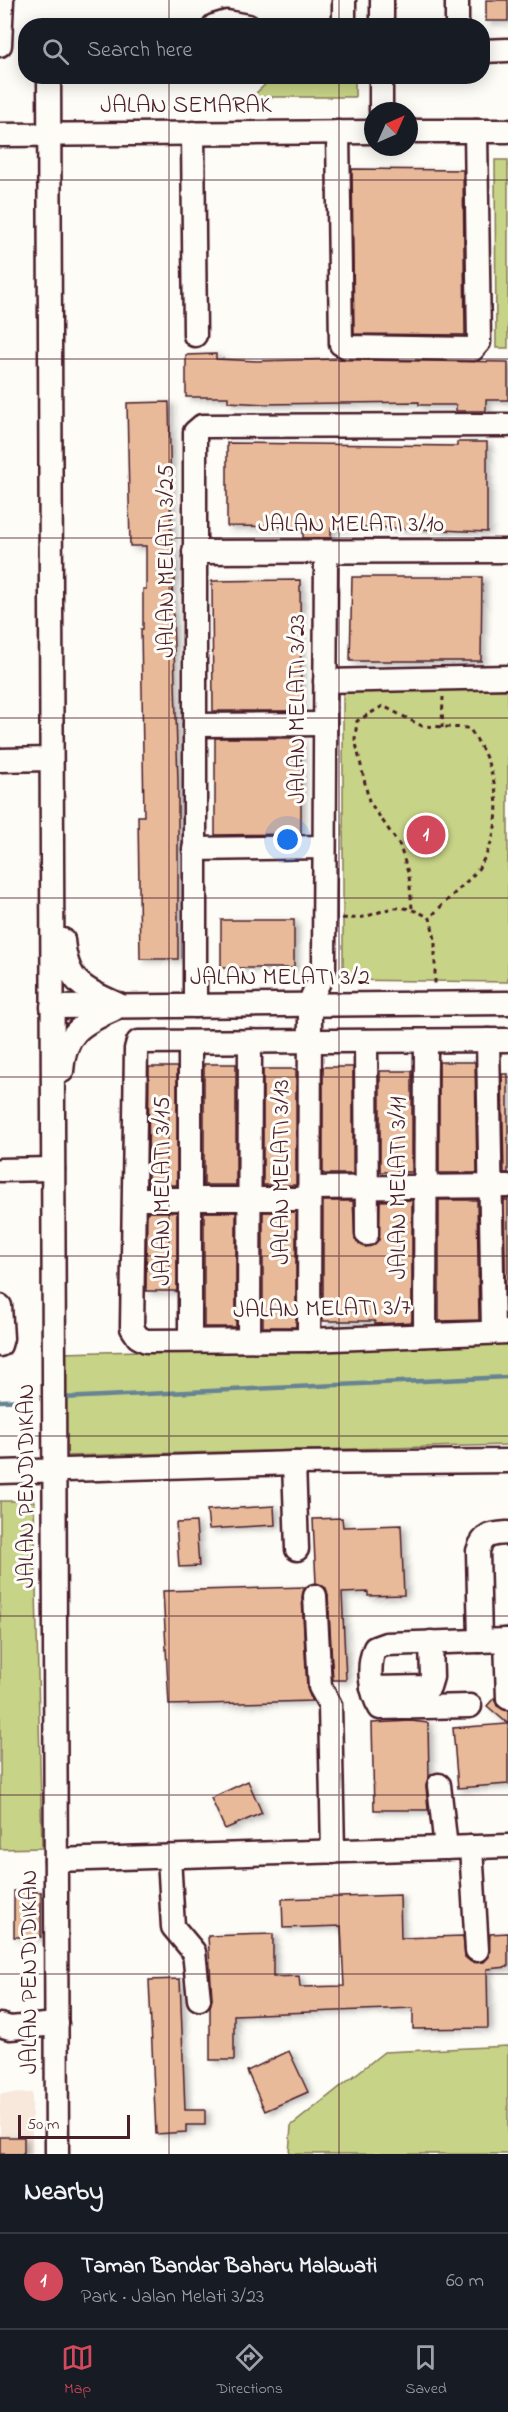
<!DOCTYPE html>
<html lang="en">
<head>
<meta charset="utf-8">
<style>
  :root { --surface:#171b24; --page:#242831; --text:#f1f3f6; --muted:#9ea1a6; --line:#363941; --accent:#d1495b }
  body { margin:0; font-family:"Indie Flower",sans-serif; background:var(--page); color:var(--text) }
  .compass { position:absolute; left:364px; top:102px; width:54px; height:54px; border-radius:50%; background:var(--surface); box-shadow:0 3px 15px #0003; rotate:45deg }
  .scale { position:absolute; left:18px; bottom:15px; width:112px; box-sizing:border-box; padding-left:6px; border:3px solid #4a1f2b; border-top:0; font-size:16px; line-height:21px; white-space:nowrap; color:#4a1f2b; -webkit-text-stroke:4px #fdfcf7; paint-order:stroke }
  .you { position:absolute; left:288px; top:840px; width:21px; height:21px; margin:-15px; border:4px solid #fff; border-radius:50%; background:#1a73e8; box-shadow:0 0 0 9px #1a73e833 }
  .badge { display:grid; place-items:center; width:39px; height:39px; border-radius:50%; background:var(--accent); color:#fff; font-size:20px; font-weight:700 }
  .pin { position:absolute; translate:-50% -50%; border:3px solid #fff; box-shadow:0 2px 6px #0006 }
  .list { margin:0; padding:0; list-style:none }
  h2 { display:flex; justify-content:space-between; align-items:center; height:78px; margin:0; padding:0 24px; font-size:26px }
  h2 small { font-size:20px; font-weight:400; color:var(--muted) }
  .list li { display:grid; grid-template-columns:39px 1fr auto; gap:18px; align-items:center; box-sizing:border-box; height:96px; padding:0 24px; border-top:2px solid var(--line) }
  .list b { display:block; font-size:22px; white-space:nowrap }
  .list p { margin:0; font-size:20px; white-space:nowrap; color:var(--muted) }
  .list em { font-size:20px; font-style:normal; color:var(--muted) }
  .icon { flex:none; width:33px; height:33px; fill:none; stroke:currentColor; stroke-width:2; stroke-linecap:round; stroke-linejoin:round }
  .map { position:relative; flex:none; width:508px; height:2154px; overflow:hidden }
  .search { position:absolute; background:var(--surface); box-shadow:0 3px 15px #0003; left:18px; right:18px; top:18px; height:66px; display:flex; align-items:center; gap:15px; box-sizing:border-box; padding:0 21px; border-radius:24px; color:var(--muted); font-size:22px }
  .sheet { height:174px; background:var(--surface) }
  nav { display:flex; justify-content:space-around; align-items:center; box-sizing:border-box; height:84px; border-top:2px solid var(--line); background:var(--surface); font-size:16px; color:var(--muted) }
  nav a { display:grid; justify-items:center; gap:3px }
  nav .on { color:var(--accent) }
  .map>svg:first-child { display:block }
</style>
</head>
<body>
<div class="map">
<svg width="508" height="2154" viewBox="0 0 508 2154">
  <defs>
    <filter id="shadow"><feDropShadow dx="4.5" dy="2.5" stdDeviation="3" flood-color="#0004"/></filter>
  </defs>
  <rect width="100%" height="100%" fill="#fdfcf7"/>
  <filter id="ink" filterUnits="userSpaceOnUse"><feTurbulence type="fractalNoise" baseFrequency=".0167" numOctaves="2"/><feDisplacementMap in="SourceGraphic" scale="12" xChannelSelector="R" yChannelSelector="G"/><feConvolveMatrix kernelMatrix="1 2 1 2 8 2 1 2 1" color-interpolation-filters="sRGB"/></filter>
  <g filter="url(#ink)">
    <!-- built -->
    <polygon fill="#f7e8db" points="32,2093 32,2154 0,2154 0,2094"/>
    <!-- green -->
    <g fill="#c7d386" stroke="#887958" stroke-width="1.5">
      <polygon points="273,77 355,77 355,97 252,97"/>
      <polygon points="495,160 508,160 508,348 496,348"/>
      <polygon points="343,689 508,690 508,982 343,980"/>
      <polygon points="508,1342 508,1445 64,1456 61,1353"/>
      <polygon points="0,1501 34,1501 42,1848 0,1849"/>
      <polygon points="508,2046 508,2154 289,2154 291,2126 384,2052"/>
    </g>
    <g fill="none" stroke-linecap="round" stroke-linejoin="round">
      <!-- stream -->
      <g stroke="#678493" stroke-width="4.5">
        <polyline points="61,1398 508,1377"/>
        <polyline points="0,1401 31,1400"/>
      </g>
    </g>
    <!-- building -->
    <g fill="#e8ba99" stroke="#4a1f2b" stroke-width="1.5" filter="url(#shadow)">
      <rect x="486" y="0" width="22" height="21"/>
      <polygon points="352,169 463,170 465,335 354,334"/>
      <polygon points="216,354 216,359 257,361 341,359 508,362 508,400 486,400 486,411 456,411 456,405 419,405 419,402 265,404 228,402 228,397 186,397 186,355"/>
      <polygon points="169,402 172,552 175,552 175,581 172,581 178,782 178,959 140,959 138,816 144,816 141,629 143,629 143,589 146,589 146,546 130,546 127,403"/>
      <polygon points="457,442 487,442 487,532 369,527 331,528 331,538 303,538 303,527 227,526 227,443 457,446"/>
      <polygon points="352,577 482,577 481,661 350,661"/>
      <polygon points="300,580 301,711 213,711 212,581"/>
      <polygon points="215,738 301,738 301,834 215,835"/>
      <rect x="221" y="920" width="73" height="48"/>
      <polygon points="439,1062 475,1062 477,1173 439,1173"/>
      <rect x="204" y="1064" width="32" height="121"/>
      <polygon points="149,1067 177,1067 177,1185 148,1185"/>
      <rect x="323" y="1067" width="30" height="107"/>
      <rect x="263" y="1069" width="33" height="116"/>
      <rect x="380" y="1071" width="32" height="101"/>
      <polygon points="502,1074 508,1074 508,1173 504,1173"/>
      <polygon points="412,1200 412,1322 375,1324 375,1321 323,1321 323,1201 353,1201 355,1240 366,1247 379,1240 380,1201"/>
      <polygon points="439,1200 477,1200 479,1320 439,1321"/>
      <polygon points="504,1200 508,1200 508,1319 506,1319"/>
      <polygon points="147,1212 177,1212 177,1291 146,1291"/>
      <rect x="204" y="1212" width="32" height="115"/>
      <rect x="263" y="1212" width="33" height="115"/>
      <polygon points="274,1506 275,1525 209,1529 207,1510"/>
      <polygon points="342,1518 343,1527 401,1525 404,1595 368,1596 368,1592 342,1593 346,1680 333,1680 328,1595 326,1588 316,1583 313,1519"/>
      <polygon points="196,1522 199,1566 179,1567 176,1523"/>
      <polygon points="305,1587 302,1597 307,1688 312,1701 169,1705 163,1591"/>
      <polygon points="494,1698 497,1706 508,1711 508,1784 458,1788 453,1728 508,1724 487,1706"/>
      <polygon points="411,1721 428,1723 429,1777 426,1786 428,1810 374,1810 372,1723"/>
      <polygon points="248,1781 262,1813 225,1829 211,1798"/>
      <polygon points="14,1891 41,1892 41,1937 14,1937"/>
      <polygon points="400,1895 401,1938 463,1936 465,1957 471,1962 484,1962 489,1957 490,1934 508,1933 508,1967 487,1969 488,2028 413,2029 413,2008 234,2015 234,2060 210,2060 210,2007 212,1998 208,1936 273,1934 273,1977 299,1976 300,1987 344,1986 341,1926 283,1928 282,1899"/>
      <polygon points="180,1979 185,2110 205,2110 205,2125 186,2125 186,2132 156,2134 149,1980"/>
      <polygon points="289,2051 308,2092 265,2111 247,2071"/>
      <rect x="0" y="2137" width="24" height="17"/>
    </g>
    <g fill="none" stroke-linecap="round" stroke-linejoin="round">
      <!-- minor casing -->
      <g stroke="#4a1f2b" stroke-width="27">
        <g id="minor">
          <polyline points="214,26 227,22 248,26"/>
          <polyline points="344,26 344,0"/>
          <polyline points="382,26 382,0"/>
          <polyline points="457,26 457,0"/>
          <polyline points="0,45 2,0"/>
          <polyline points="482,51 508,50"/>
          <polyline points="49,76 57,2154"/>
          <polyline points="381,111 381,76"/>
          <polyline points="409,131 508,131"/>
          <polyline points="338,132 341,344 347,347 473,349 479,342 476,131"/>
          <polyline points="193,133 195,335"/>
          <polyline points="0,135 373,132"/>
          <polyline points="194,552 508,551"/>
          <polyline points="325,681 508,677"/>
          <polyline points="195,725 325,724"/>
          <polyline points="0,760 51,759"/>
          <polyline points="194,849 324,847"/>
          <path d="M63,940c4,43 19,48 56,65"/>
          <polyline points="195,1006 195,432 202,426 508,425"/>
          <polyline points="52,1007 508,1003"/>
          <polyline points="488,1040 493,1332"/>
          <polyline points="508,1040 138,1042 136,1049 132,1328 138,1337 146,1341 309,1340 508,1332"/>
          <polyline points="366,1041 367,1234"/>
          <path d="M62,1071c2,-37 19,-47 51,-61"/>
          <polyline points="0,1170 53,1169"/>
          <polyline points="310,1188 508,1186"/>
          <polyline points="135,1199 309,1199"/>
          <polyline points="0,1306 2,1338 0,1345"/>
          <polyline points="425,1335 426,1041"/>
          <polyline points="249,1339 250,1041"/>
          <polyline points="190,1340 190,1042"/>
          <path d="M309,1340l1,-335c2,-15 12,-23 14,-38l2,-414"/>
          <polyline points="294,1463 297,1549"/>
          <polyline points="0,1472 294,1463 508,1461"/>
          <polyline points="315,1596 320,1687 330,1705 333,1852"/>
          <polyline points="506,1640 508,1698"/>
          <path d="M480,1641l-2,-90c5,-17 14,-17 30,-18"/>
          <polyline points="372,1688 429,1687 432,1677 431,1642"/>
          <path d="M470,1706l-90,2c-10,-17 -13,-42 -5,-60l11,-4 122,-4"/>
          <polyline points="439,1785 446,1848"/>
          <polyline points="471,1847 477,1950"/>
          <polyline points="169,1857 173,1927 194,1952 199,1999"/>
          <polyline points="56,1860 508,1846"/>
          <polyline points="0,2025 10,2028 57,2024"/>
        </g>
      </g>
      <!-- path -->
      <g stroke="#4a1f2b" stroke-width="3" stroke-dasharray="4.5 4.5" stroke-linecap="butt">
        <polyline points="442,728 443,697"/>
        <path d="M412,908l-3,-32 -9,-30 -31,-45 -14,-62 2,-18 26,-15 39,20 47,2c32,45 39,98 7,144 -15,16 -32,30 -46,46"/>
        <path d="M342,918c40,4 45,-25 88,0l5,21v48"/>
      </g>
      <!-- minor -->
      <use href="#minor" stroke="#fdfcf7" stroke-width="22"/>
    </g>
  </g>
  <!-- grid -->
  <path fill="none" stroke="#4a1f2b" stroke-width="1.5" stroke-opacity="0.55" d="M169,0v26M339,0v26M169,76v2078M339,76v2078M0,180h508M0,359h508M0,538h508M0,718h508M0,898h508M0,1077h508M0,1256h508M0,1436h508M0,1616h508M0,1795h508M0,1974h508"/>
  <g text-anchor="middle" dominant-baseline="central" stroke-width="6" stroke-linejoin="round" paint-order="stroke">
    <!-- street labels -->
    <g font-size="24" fill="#4a1f2b" stroke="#fdfcf7">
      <text x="186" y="106">JALAN SEMARAK</text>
      <text x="351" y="525">JALAN MELATI 3/10</text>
      <text transform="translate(167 561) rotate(-90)">JALAN MELATI 3/25</text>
      <text transform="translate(298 709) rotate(-90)">JALAN MELATI 3/23</text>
      <text x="280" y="978">JALAN MELATI 3/2</text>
      <text transform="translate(282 1172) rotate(-90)">JALAN MELATI 3/13</text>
      <text transform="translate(399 1188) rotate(-90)">JALAN MELATI 3/11</text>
      <text transform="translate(163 1191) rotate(-90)">JALAN MELATI 3/15</text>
      <text transform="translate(322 1310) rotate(-1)">JALAN MELATI 3/7</text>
      <text transform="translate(27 1486) rotate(-90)">JALAN PENDIDIKAN</text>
      <text transform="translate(30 1972) rotate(-90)">JALAN PENDIDIKAN</text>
    </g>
  </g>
</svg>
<svg class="compass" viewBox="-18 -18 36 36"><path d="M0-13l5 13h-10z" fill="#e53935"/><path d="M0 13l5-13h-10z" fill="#9ea1a6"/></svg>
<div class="scale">50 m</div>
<div class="you"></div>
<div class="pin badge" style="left:426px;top:835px">1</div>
<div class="search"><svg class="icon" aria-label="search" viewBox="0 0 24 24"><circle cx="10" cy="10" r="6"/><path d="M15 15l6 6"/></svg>Search here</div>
</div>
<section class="sheet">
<h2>Nearby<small></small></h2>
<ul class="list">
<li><span class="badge">1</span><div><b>Taman Bandar Baharu Malawati</b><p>Park · Jalan Melati 3/23</p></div><em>60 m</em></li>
</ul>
</section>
<nav>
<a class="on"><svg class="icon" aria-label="map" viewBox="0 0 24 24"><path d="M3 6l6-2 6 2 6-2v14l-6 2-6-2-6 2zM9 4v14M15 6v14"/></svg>Map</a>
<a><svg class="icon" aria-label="directions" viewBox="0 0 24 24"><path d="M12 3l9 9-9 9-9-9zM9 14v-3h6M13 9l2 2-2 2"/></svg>Directions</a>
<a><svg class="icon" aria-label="saved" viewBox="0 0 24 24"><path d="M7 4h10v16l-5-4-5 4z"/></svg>Saved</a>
</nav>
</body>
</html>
